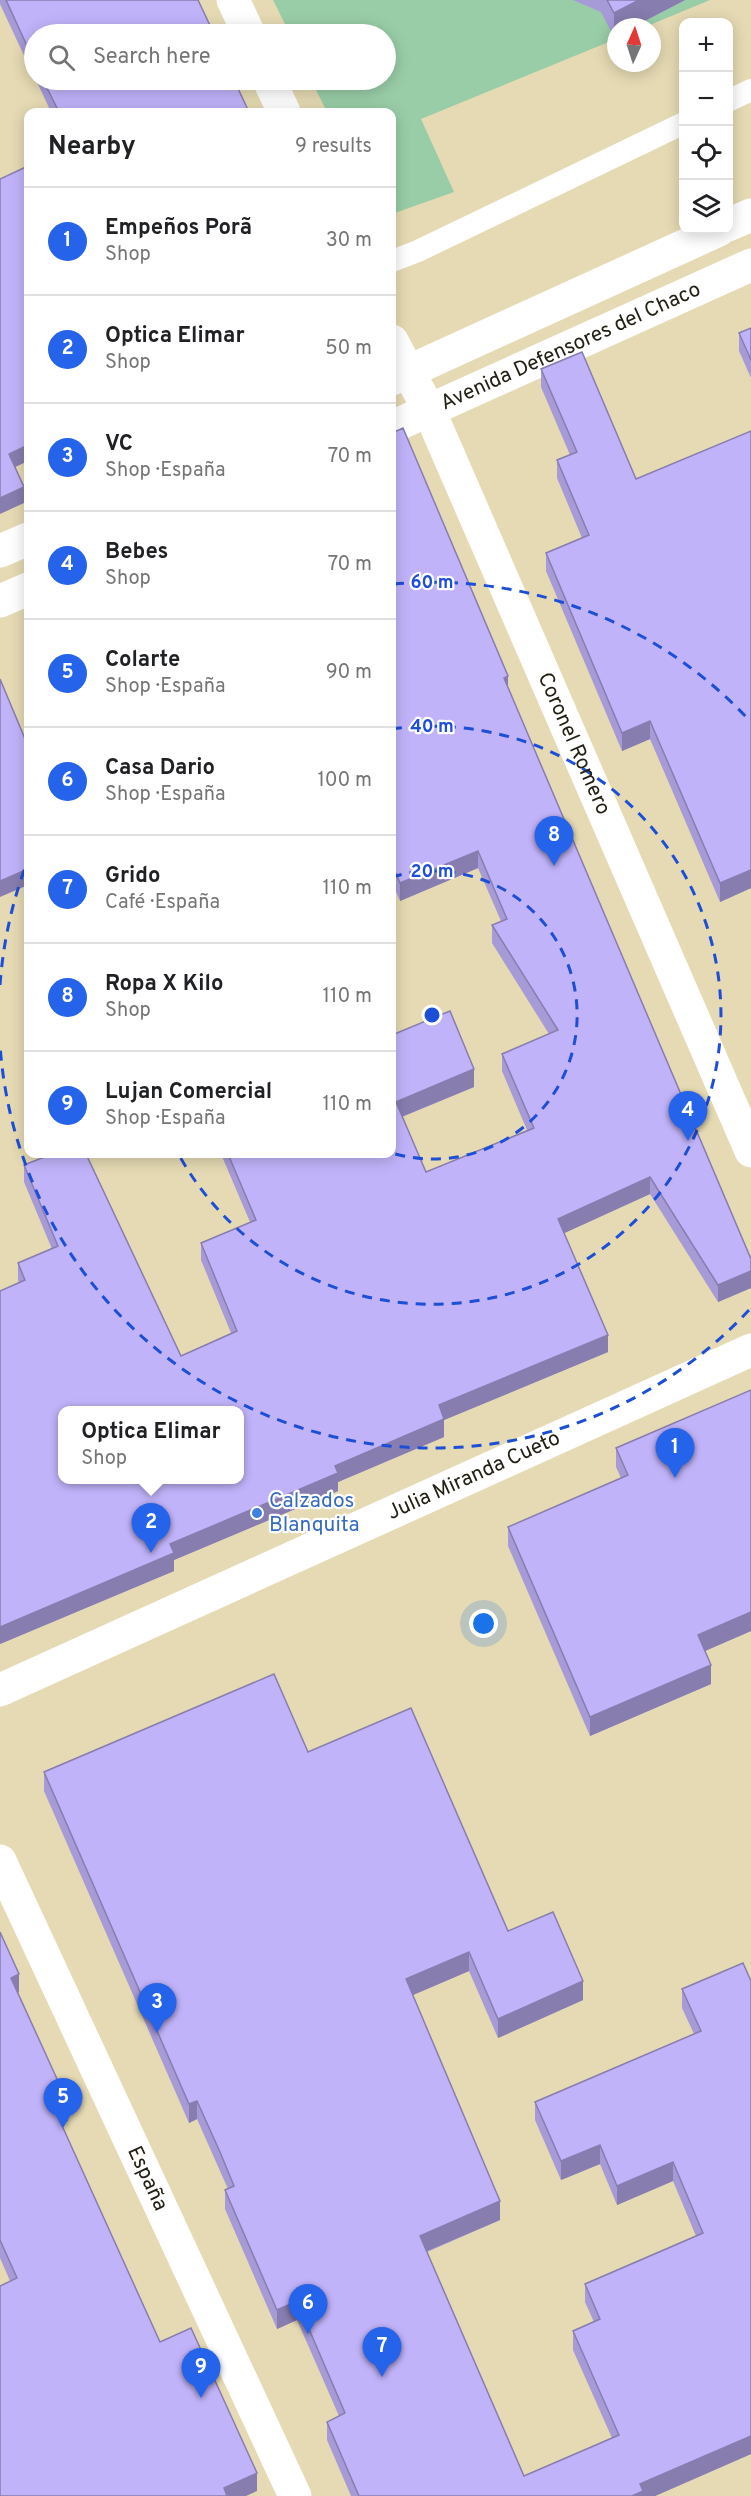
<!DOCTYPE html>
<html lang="en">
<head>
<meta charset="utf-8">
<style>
  :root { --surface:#fff; --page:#f2f2f2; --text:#202124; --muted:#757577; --line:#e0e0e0; --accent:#2563eb }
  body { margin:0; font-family:Overpass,sans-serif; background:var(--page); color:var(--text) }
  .controls { position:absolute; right:18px; top:18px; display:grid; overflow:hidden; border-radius:12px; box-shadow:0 3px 15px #0003 }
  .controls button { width:54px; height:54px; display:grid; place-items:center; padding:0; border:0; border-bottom:2px solid var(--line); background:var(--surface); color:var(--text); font:30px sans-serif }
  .compass { position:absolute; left:607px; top:18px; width:54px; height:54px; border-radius:50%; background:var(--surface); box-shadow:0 3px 15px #0003; rotate:3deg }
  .you { position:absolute; left:484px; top:1624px; width:21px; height:21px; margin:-15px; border:4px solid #fff; border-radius:50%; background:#1a73e8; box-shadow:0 0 0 9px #1a73e833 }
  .badge { display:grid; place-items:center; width:39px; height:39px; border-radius:50%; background:var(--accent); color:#fff; font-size:20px; font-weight:700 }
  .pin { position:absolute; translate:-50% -50px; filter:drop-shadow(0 2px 3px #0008) }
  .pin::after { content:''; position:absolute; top:32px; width:21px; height:18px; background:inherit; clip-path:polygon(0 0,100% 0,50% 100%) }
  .popup { position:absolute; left:58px; top:1406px; width:186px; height:78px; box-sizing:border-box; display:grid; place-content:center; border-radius:12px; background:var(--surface); filter:drop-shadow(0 2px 4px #0005); font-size:20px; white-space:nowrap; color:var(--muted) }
  .popup b { font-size:22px; color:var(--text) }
  .popup::after { content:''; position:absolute; left:50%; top:100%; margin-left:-12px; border:12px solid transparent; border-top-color:var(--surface) }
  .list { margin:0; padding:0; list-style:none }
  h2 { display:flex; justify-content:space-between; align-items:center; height:78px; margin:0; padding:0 24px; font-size:26px }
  h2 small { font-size:20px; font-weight:400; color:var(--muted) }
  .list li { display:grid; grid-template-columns:39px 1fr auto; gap:18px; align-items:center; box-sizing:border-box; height:108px; padding:0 24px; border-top:2px solid var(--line) }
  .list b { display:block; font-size:22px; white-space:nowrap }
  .list p { margin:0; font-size:20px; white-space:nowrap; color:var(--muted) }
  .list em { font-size:20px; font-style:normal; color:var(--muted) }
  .icon { flex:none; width:33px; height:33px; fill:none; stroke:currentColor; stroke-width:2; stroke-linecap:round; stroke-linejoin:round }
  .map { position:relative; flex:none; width:751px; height:2496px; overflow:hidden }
  .search { position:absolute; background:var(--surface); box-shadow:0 3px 15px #0003; left:24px; top:24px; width:372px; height:66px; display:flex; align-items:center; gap:15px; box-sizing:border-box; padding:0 21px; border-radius:33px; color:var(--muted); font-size:22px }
  .panel { position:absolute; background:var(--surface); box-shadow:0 3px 15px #0003; left:24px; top:108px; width:372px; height:1050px; border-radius:12px }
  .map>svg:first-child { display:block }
</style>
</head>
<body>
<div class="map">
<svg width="751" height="2496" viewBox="0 0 751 2496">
  <rect width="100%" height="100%" fill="#efe6c7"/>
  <!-- built -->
  <path fill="#e5dab3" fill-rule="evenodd" d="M0,0h751v2496h-751zM684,22h44v208h-44zM616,27h36v36h-36zM34,34h352v46h-352zM28,112h364v1042h-364zM63,1410h177v70h-177z"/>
  <!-- green -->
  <polygon fill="#99cda7" points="273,0 710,0 645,27 616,27 616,39 421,119 454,192 392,214 392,112 327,112 311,80 386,80 386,34 290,34"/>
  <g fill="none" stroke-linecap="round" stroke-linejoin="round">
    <!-- lane -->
    <g stroke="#fff" stroke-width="22">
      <polyline points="728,101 751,90"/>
      <polyline points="392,261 418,251 684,123"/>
    </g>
    <!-- street -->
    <g stroke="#fff" stroke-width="33">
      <polyline points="233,0 249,34"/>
      <polyline points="269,80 284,112"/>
      <path id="s1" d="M392,341l37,69 322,741"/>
      <path id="s2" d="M0,1861l295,635"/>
    </g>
    <!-- secondary -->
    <g stroke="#fff" stroke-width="33">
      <polyline points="728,225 751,215"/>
      <polyline points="392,379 719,230"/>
      <path id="s3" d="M392,427l359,-162"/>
      <polyline points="0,551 28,539"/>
      <polyline points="0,601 28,589"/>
    </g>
    <!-- highway -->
    <path stroke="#fff" stroke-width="33" id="s4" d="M0,1690l751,-340"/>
  </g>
  <!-- wall -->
  <g fill="#a69ad7">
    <polygon points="0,0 198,0 34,34 34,77 0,4"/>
    <polygon points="573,0 685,0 633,27 616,27 616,36 614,37 601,12"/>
    <polygon points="36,80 234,80 249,112 51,112"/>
    <polygon points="751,328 751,378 739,351 739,333"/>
    <polygon points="541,369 636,479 751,431 751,888 720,902 650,739 622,751 546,571 546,553 582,538 557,478 557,460 570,455 541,387"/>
    <polygon points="392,433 508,688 751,1259 751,1288 718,1302 650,1194 564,1233 608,1352 444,1420 444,1437 338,1482 338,1491 174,1560 174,1571 0,1644 0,1291 19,1283 18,1280 18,1263 52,1249 24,1182 24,1165 181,1356 231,1333 201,1260 201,1243 250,1222 221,1154 392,1154 392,1035 474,1087 402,1117 426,1172 527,1130 502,1071 502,1054 549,1034 492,943 492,925 501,921 478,868 400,901 392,882"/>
    <polygon points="751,1390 751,1631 705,1651 711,1684 590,1736 508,1546 508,1527 621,1478 616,1467 616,1448"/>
    <polygon points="308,1752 508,1931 583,2000 498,2038 469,1971 413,1995 500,2220 427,2252 524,2476 612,2438 573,2350 573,2331 594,2322 585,2302 585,2284 696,2236 673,2181 617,2205 600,2164 561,2180 535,2120 535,2102 694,2034 682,2008 682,1989 751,1981 751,2454 655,2496 351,2496 327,2440 327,2422 339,2416 297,2320 277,2329 225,2209 225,2190 228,2189 220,2171 197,2119 189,2123 44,1791 44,1772"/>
    <polygon points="0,1932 19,1992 18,1993 68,2121 61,2123 160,2342 257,2491 10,2281 0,2258"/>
  </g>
  <!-- shaded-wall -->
  <g fill="#877daf">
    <polygon points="639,0 685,0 633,27 616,27 616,36 614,37 614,13"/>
    <polygon points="28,445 28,461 9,470 9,454"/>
    <polygon points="24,487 24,503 0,514 0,498"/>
    <polygon points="508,676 508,693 504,678"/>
    <polygon points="650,721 650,739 622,751 622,733"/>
    <polygon points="478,851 478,868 400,901 400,883"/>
    <polygon points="28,869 28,885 0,897 0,881"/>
    <polygon points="751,870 751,888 720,902 720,883"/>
    <polygon points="474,1069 474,1087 396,1119 396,1102"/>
    <polygon points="650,1177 650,1194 558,1236 558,1219"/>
    <polygon points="751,1271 751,1288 718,1302 718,1285"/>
    <polygon points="608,1335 608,1352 444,1420 444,1437 338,1482 338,1491 174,1560 174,1571 0,1644 0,1627 170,1544 335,1466 439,1405"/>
    <polygon points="751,1612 751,1631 698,1654 698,1635"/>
    <polygon points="711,1665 711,1684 590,1736 590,1717"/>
    <polygon points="469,1952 469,1971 406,1998 406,1979"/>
    <polygon points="19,1974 19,1992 11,1996 11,1978"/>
    <polygon points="583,1981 583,2000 498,2038 498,2019"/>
    <polygon points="197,2101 197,2119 189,2123 189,2104"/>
    <polygon points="68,2103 68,2121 54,2126 54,2108"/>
    <polygon points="600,2145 600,2164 561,2180 561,2161"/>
    <polygon points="673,2162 673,2181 617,2205 617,2186"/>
    <polygon points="500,2201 500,2220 420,2254 420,2236"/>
    <polygon points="297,2301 297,2320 277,2329 277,2310"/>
    <polygon points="751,2436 751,2454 655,2496 632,2496 640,2484"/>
    <polygon points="257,2473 257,2491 246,2496 224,2496 224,2488"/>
  </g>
  <!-- building -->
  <g fill="#c1b3fa" stroke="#877daf" stroke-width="1.5" fill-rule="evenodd">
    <polygon points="6,0 198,0 214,34 34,34 34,61"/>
    <polygon points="607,0 639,0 614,13"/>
    <polygon points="43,80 234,80 249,112 59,112"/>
    <polygon points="28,166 28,445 9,454 24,487 0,498 0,179"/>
    <polygon points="751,328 751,360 739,333"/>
    <polygon points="582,352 636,479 751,431 751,870 720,883 650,721 622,733 546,553 589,535 557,460 577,452 541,369"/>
    <path d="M403,428l105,248 -4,2 247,581v12l-33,14 -68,-108 -92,42 50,116 -169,70 5,14 -109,47 3,7 -168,71 4,9 -174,74v-336l25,-11 -7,-17 40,-17 -34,-81 28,-11h34l95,202 56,-25 -36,-88 55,-23 -28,-66h164v-119l58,-24 24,58 -78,33 30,70 108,-44 -32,-74 56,-24 -66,-105 15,-6 -29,-68 -78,32 -8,-19v-431zM63,1410h177v69h-177z"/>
    <polygon points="0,679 28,746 28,869 0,881"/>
    <polygon points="751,1390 751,1612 698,1635 711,1665 590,1717 508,1527 628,1475 616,1448"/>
    <polygon points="274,1674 308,1752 411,1708 508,1931 553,1912 583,1981 498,2019 469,1952 406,1979 500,2201 420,2236 524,2476 619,2435 573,2331 600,2319 585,2284 703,2233 673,2162 617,2186 600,2145 561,2161 535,2102 701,2031 682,1989 743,1963 751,1981 751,2436 640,2484 643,2491 632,2496 359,2496 327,2422 345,2413 297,2301 277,2310 225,2190 234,2186 220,2152 197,2101 189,2104 44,1772"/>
    <polygon points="0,1932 19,1974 11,1978 68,2103 54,2108 160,2342 191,2328 257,2473 224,2488 227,2496 0,2496 0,2286 17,2278 0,2240"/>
  </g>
  <!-- distance rings -->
  <g fill="none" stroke="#1d4ed8" stroke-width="3" stroke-dasharray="10 8">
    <path d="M392 877A144 144 0 1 1 392 1153"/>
    <path d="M392 729A289 289 0 1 1 179 1155"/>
    <path d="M749 1310A433 433 0 0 1 0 1045M0 985A433 433 0 0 1 28 860M394 584A433 433 0 0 1 749 720"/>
  </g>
  <!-- markers -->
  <circle fill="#3f7fe0" stroke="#fff" stroke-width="2" cx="257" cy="1513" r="6"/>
  <g text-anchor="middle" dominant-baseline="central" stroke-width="4.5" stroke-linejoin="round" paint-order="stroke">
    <!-- street labels -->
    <g font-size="21" fill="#232014" stroke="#fff">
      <text stroke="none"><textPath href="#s3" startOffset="196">Avenida Defensores del Chaco</textPath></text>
      <text stroke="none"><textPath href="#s1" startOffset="442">Coronel Romero</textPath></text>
      <text stroke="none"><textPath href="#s4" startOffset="520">Julia Miranda Cueto</textPath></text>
      <text stroke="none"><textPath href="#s2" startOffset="350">España</textPath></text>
    </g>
    <!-- shop labels -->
    <g font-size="21" fill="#366cbe" stroke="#fff" text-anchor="start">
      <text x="269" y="1501">Calzados<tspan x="269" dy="24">Blanquita</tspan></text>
    </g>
  </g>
  <circle cx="432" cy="1015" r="9" fill="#1d4ed8" stroke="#fff" stroke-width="3"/>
  <g font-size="18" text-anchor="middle" font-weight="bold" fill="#1d4ed8" stroke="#fff" stroke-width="4.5" stroke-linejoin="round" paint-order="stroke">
    <text x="432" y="588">60 m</text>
    <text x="432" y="732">40 m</text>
    <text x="432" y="877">20 m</text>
  </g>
</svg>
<div class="controls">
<button>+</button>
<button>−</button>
<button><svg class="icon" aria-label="locate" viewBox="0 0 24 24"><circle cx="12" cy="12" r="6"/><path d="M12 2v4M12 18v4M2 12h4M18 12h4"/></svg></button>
<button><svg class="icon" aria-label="layers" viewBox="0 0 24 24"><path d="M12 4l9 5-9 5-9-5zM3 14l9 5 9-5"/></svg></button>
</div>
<svg class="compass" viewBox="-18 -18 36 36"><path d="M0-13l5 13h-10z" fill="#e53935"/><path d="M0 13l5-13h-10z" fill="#757577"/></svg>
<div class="you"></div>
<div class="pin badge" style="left:675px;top:1478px">1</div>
<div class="pin badge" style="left:151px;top:1553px">2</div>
<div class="popup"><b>Optica Elimar</b>Shop</div>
<div class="pin badge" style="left:157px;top:2033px">3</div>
<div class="pin badge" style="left:688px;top:1141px">4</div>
<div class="pin badge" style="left:63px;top:2128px">5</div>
<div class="pin badge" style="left:308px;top:2334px">6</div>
<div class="pin badge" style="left:382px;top:2377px">7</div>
<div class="pin badge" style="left:554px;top:866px">8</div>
<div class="pin badge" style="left:201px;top:2398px">9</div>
<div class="search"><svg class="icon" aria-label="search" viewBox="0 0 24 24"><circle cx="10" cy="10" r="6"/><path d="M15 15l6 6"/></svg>Search here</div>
<section class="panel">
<h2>Nearby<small>9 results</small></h2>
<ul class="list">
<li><span class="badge">1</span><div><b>Empeños Porã</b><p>Shop</p></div><em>30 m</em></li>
<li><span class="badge">2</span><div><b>Optica Elimar</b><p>Shop</p></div><em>50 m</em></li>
<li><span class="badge">3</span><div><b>VC</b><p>Shop · España</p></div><em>70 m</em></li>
<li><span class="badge">4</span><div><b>Bebes</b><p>Shop</p></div><em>70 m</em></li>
<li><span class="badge">5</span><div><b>Colarte</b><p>Shop · España</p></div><em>90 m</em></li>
<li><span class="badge">6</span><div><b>Casa Dario</b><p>Shop · España</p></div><em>100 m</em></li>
<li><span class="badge">7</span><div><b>Grido</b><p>Café · España</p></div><em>110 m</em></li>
<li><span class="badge">8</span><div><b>Ropa X Kilo</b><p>Shop</p></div><em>110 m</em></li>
<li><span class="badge">9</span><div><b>Lujan Comercial</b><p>Shop · España</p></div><em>110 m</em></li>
</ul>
</section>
</div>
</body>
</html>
